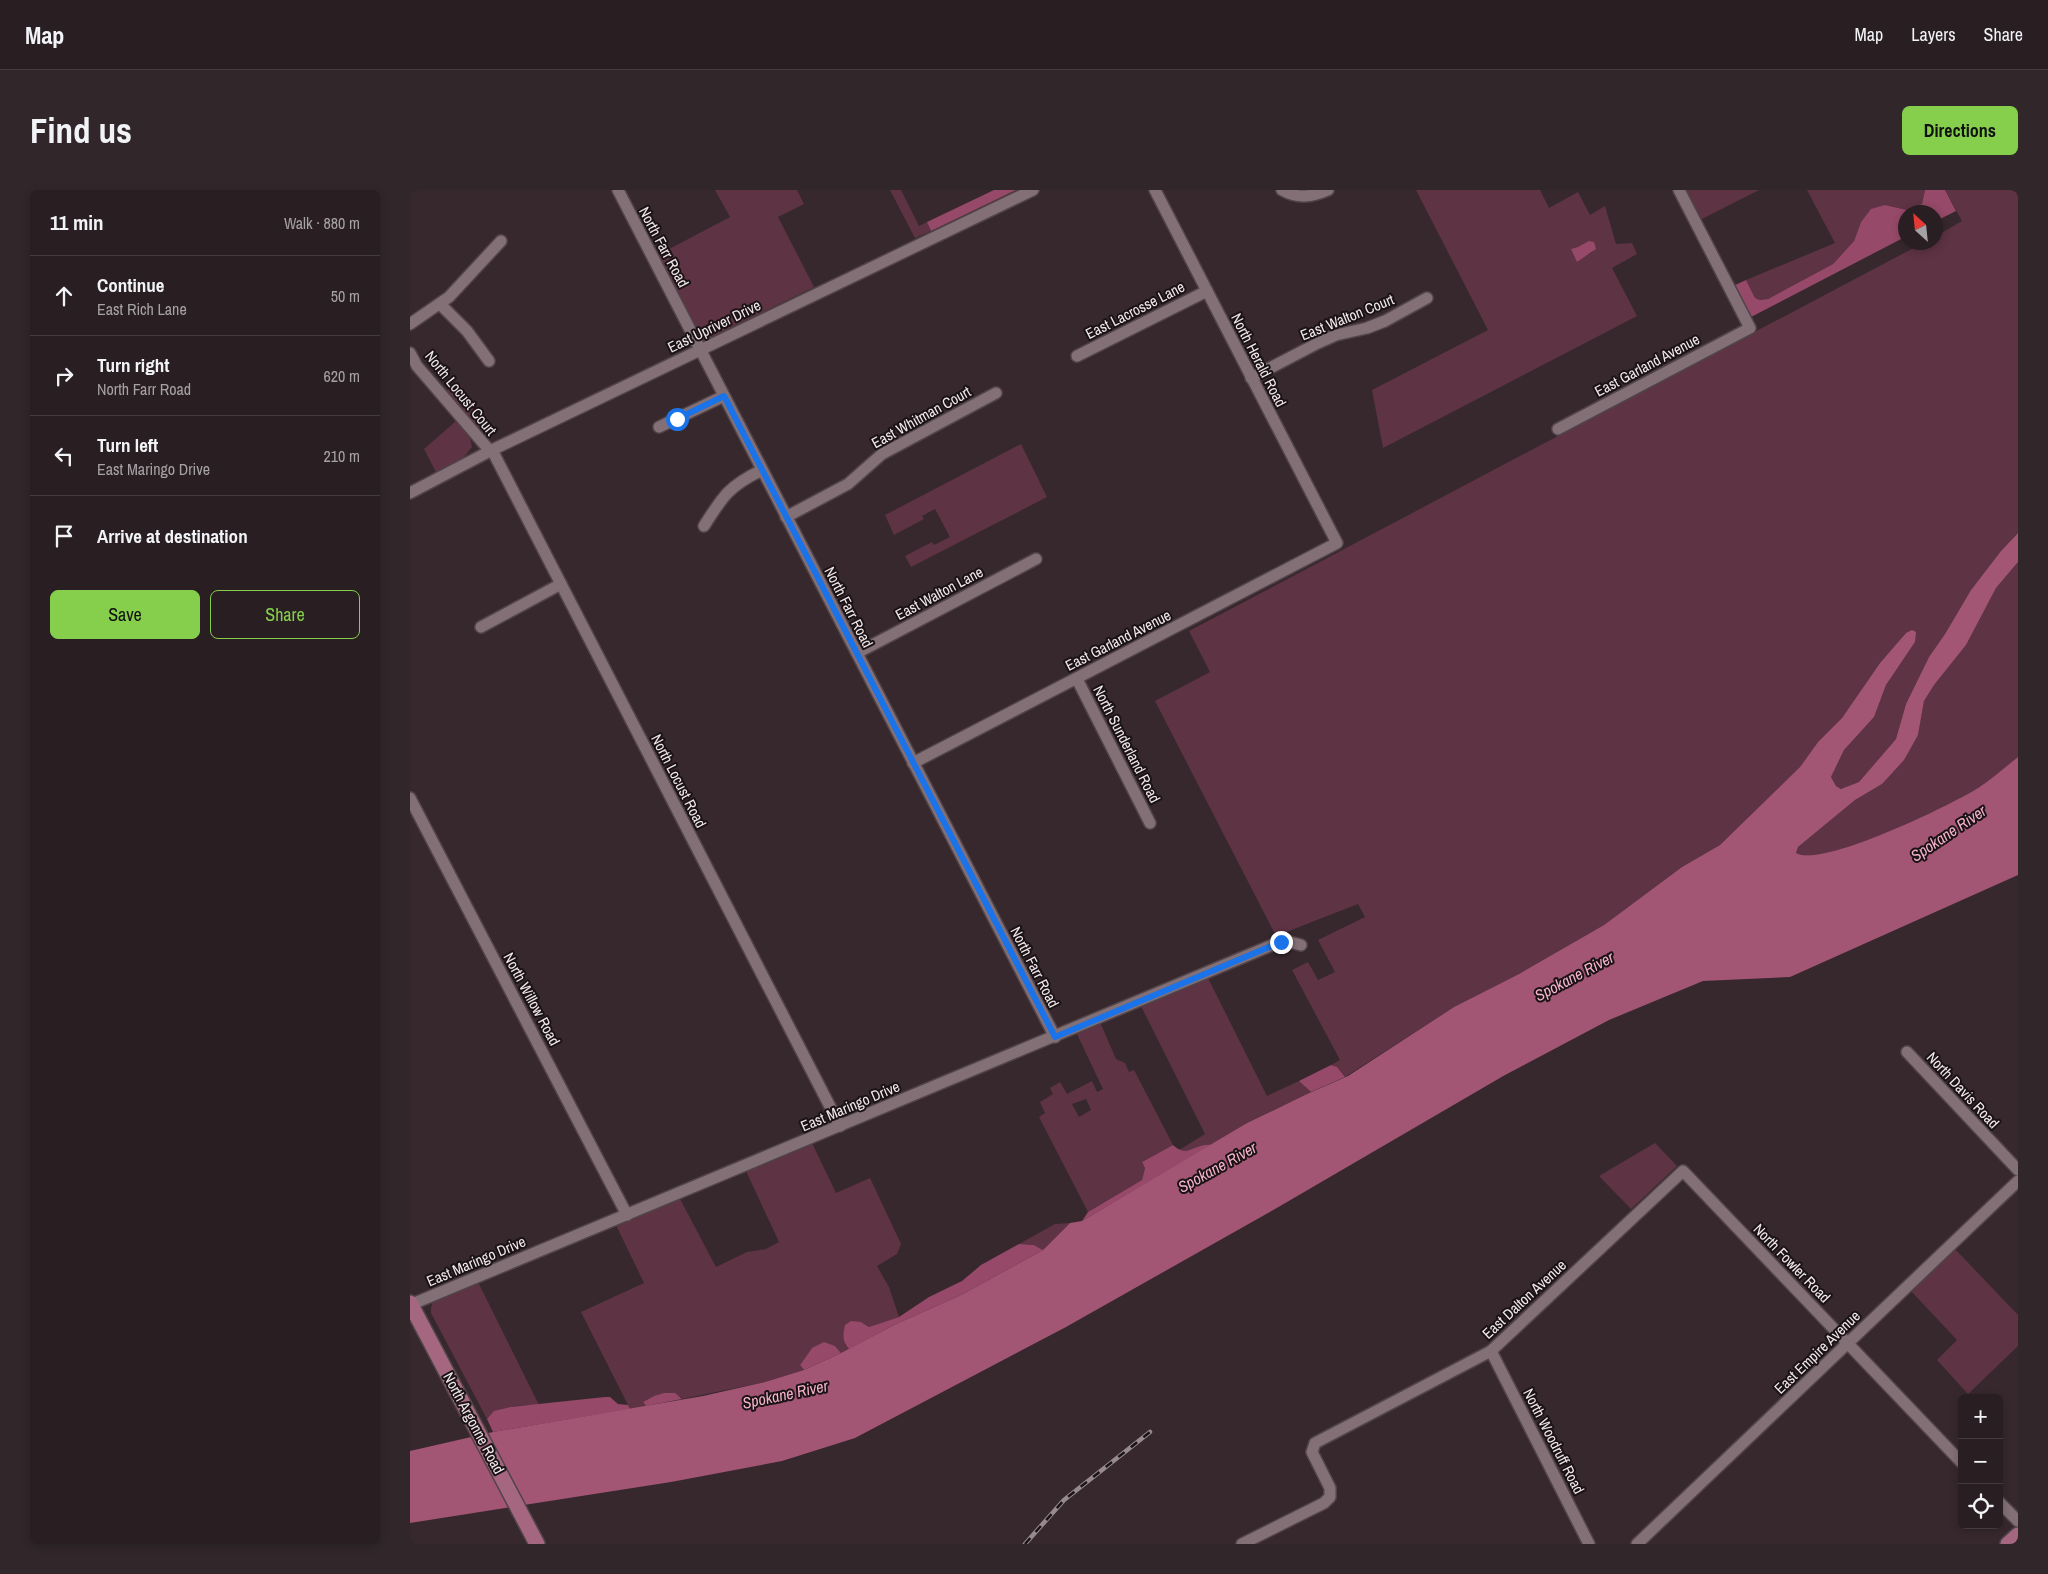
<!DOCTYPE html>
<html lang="en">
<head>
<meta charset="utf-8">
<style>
  :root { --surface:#291e22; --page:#31272a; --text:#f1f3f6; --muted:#a5a2a5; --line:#453c40; --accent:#85cf4c }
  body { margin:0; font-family:"Archivo Narrow",sans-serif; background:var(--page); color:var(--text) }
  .controls { position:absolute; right:15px; bottom:15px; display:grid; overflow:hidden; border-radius:8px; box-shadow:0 2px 8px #0003 }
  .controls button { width:45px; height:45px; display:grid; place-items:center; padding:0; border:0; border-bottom:1px solid var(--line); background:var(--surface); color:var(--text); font:25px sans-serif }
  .compass { position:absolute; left:1488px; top:15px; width:45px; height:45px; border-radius:50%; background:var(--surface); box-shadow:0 2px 8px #0003; rotate:333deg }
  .stop { position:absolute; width:15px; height:15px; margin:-11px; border:4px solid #1a73e8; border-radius:50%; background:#fff }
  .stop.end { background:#1a73e8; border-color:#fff; box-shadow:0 1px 5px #0008 }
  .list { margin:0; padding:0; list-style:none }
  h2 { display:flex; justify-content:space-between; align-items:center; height:65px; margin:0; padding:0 20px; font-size:21px }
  h2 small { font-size:16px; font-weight:400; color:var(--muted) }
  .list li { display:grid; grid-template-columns:32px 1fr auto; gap:15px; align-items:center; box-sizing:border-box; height:80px; padding:0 20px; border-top:1px solid var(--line) }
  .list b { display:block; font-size:19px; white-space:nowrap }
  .list p { margin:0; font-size:16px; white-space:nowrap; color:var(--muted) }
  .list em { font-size:16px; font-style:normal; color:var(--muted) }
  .actions { display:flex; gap:10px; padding:15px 20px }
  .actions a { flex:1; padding:11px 0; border:1px solid var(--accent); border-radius:8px; text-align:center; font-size:18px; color:var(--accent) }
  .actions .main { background:var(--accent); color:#111 }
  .icon { flex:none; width:28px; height:28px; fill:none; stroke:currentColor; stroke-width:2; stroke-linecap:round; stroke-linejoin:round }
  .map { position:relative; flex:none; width:1608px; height:1354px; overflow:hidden; border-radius:8px }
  header { display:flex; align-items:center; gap:30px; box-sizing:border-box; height:70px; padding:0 25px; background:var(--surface); border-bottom:1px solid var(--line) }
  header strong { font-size:24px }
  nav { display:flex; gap:28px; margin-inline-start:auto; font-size:18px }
  .intro { display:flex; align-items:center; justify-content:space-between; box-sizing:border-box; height:120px; padding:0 30px }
  h1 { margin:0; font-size:35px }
  .button { padding:12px 22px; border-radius:8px; background:var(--accent); color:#111; font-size:18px; font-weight:700 }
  main { display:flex; gap:30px; padding:0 30px }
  aside { flex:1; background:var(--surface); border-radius:8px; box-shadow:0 2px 8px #0003 }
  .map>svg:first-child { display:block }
</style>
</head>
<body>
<header>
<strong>Map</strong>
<nav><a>Map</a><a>Layers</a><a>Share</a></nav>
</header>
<div class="intro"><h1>Find us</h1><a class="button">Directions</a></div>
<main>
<aside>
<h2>11 min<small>Walk · 880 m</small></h2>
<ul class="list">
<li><svg class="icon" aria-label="ahead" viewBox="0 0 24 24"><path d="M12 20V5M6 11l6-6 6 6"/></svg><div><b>Continue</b><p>East Rich Lane</p></div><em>50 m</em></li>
<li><svg class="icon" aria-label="right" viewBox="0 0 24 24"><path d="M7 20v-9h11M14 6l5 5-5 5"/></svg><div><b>Turn right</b><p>North Farr Road</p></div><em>620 m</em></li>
<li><svg class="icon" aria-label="left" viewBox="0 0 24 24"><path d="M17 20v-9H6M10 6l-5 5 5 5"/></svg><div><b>Turn left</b><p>East Maringo Drive</p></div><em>210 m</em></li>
<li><svg class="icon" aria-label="arrive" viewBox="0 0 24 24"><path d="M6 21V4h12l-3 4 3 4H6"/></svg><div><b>Arrive at destination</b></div></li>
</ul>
<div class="actions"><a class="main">Save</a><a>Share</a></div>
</aside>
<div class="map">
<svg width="1608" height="1354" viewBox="0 0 1608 1354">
  <rect width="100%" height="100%" fill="#37282d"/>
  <!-- green -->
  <g fill="#5e3344" fill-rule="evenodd">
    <polygon points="305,0 387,0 394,14 368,27 404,97 291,152 246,66 320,27"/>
    <polygon points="480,0 491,0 509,36 517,32 521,41 505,48"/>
    <path d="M1006,0h124l9,18 29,-16 12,23 15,-9 11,38 16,-1 5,11 -25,14 25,48 -254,132 -11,-58 116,-60zM1168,58l15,4 -12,6 -10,-9z"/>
    <polygon points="1275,0 1349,0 1290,30"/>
    <polygon points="1397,0 1515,0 1512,14 1497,20 1475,15 1451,32 1444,51 1423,74 1358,109 1350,110 1345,108 1336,90 1425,53"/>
    <polygon points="1535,0 1608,0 1608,343 1591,361 1561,400 1535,444 1519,467 1496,514 1486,549 1449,592 1432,599 1426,596 1421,587 1434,560 1464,527 1476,495 1505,452 1496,443 1470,473 1432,528 1408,552 1390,577 1310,655 1272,677 1194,735 1109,784 1044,817 935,887 927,877 921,875 930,870 882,780 898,772 908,790 925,782 908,750 955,727 948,714 866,746 745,511 800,482 779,441 1513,53 1526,52 1526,46 1552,31"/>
    <polygon points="50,194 78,248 74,246 35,201"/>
    <polygon points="46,231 60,248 62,257 54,267 26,282 14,259"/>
    <polygon points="611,254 637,307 501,377 495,366 522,352 524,355 540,347 525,319 512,326 514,329 484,345 475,325"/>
    <path d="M1608,372v195c-13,10 -26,22 -40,31 -27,17 -155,80 -182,65l2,-6 57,-47 27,-16 36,-49 6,-34 10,-16 32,-40 30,-57z"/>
    <path d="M797,786l60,120 32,-15 12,11 -64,31 -36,22c-12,-1 -20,8 -32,5l26,-16 -65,-130z"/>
    <path d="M690,832l16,37 9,4 4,9 5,-2 39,75 -31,17 3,6 -3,12 -54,32 -49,-95 6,-4 -5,-11 13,-8 -3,-6 10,-6 7,12 25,-13 5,11 6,-3 -27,-57zM676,909l5,11 -12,7 -7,-13z"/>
    <polygon points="402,953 426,1003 460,988 491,1054 487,1064 467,1076 479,1097 489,1127 459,1137 451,1132 435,1155 439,1159 431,1163 425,1156 402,1158 390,1175 394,1180 355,1192 272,1209 271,1207 244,1206 233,1212 236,1216 220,1219 171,1122 234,1093 205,1033 269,1007 306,1077 337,1062 356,1059 369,1052 335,979"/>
    <polygon points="1245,953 1267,976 1221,1019 1189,986"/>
    <polygon points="660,1033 633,1060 624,1055 609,1054 645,1034"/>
    <polygon points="1544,1058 1608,1125 1608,1156 1558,1204 1527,1170 1547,1150 1500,1100"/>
    <path d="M67,1090l62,125c-20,1 -38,-1 -52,14l-56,-106v-5l2,-7z"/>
  </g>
  <!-- forest -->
  <g fill="#964968">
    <polygon points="584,0 606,0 521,41 517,32"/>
    <polygon points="1515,0 1535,0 1546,21 1526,31 1526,22 1496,22 1495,47 1341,127 1323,96 1336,90 1345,108 1350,110 1358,109 1423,74 1444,51 1451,32 1461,19 1475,15 1497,20 1512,14"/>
    <polygon points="1179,51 1184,52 1186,59 1167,72 1161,59 1168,57"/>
    <polygon points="921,875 927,877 935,887 901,902 889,891"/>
    <path d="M763,955c15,14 21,-2 38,0l-129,76 6,-9 54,-32 3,-12 -3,-6z"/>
    <path d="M609,1054l15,1 9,5 -82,45 -65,29 -47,25c-7,-7 -6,-15 -4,-24l6,-4 10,1 8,5 30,-10 30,-20 33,-16 19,-16z"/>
    <polygon points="414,1152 425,1156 431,1163 394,1180 390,1175 402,1158"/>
    <polygon points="254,1203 265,1203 272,1209 236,1216 233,1212 244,1206"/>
    <polygon points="195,1207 200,1207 208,1214 218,1215 220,1219 83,1242 77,1229 84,1221 100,1217"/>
  </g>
  <!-- water -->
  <path fill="#a35574" d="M1608,343v29l-22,26 -30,57 -32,40 -10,16 -6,34 -14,25 -22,24 -27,16 -57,47 -2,6c26,15 155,-48 182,-65 14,-9 27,-21 40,-31v118l-228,102 -87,4 -94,39 -104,55 -230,134 -209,118 -211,111 -73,23 -111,21 -261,41v-72l83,-19 210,-36 62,-14 39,-12 37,-17 55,-29 65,-29 82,-45 27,-27 12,-2 165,-98 60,-29 41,-18 106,-69 65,-33 85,-49 78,-58 38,-22 80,-78 18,-25 24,-24 38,-55 26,-30 6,-3 4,2 -1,10 -29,43 -12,32 -30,33 -13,27 5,9 5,3 18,-7 37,-43 10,-35 23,-47 16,-23 26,-44 30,-39z"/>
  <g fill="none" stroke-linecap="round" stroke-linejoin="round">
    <!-- minor casing -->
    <g stroke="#514448" stroke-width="14">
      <g id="minor">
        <polyline points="208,0 645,847"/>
        <path d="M872,0c16,9 29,7 46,0"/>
        <polyline points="30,114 57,141 79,171"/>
        <polyline points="0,134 39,107 91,51"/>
        <polyline points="0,163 7,176 80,261"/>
        <polyline points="667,166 797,101"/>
        <polyline points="841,188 908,153 926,145 957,138 975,131 1017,108"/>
        <polyline points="249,237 314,206"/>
        <polyline points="1148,239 1340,138 1269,0"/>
        <polyline points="82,260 430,936"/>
        <polyline points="0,303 82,260 623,0"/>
        <polyline points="376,327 438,294 472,264 586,203"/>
        <path d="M294,336c19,-30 25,-40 58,-56"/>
        <polyline points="71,437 151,394"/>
        <polyline points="447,463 626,369"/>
        <polyline points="667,489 740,633"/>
        <polyline points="503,573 927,353 745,0"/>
        <polyline points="0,608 217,1025"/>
        <polyline points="1497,862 1608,980"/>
        <polyline points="0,1115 867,753 876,751 891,755"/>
        <polyline points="1081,1161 1179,1354"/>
        <polyline points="1589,1312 1608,1331"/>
        <polyline points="832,1354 914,1313 920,1307 920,1298 902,1262 905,1253 1081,1161 1273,981 1552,1273"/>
        <polyline points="1227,1354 1608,991"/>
      </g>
    </g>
    <!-- major casing -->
    <g stroke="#514448" stroke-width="18">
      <g id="major">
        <polyline points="0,1113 127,1354"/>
        <polyline points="1598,1354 1608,1345"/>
      </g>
    </g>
    <!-- minor -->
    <use href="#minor" stroke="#837076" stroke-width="11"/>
    <!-- major -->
    <use href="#major" stroke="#a5667f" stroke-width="15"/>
    <!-- rail casing -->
    <g stroke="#978a8e" stroke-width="4.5">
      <polyline id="rail" points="615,1354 654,1310 740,1242"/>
    </g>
    <!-- rail -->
    <use href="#rail" stroke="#1a1315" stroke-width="2.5" stroke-dasharray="8" stroke-linecap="butt"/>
  </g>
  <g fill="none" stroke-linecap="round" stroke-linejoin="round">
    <!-- route -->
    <polyline stroke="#1a73e8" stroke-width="6" points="267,229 314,206 645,847 871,752"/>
  </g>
  <g text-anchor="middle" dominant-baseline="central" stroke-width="4" stroke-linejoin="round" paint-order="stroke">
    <!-- street labels -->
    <g font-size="15" fill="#f2e7ea" stroke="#1a1315">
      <text transform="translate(254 57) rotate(62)">North Farr Road</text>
      <text transform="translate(725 120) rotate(-27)">East Lacrosse Lane</text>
      <text transform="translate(937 127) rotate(-22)">East Walton Court</text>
      <text transform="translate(304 136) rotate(-26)">East Upriver Drive</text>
      <text transform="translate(849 170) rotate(63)">North Herald Road</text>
      <text transform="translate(1237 175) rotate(-28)">East Garland Avenue</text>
      <text transform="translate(51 203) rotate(51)">North Locust Court</text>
      <text transform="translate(511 227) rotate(-29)">East Whitman Court</text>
      <text transform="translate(529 403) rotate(-28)">East Walton Lane</text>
      <text transform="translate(439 417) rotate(63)">North Farr Road</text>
      <text transform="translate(708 450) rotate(-27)">East Garland Avenue</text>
      <text transform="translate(717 554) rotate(63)">North Sunderland Road</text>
      <text transform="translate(269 591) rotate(63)">North Locust Road</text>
      <text transform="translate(625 777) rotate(63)">North Farr Road</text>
      <text transform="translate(122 809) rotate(62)">North Willow Road</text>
      <text transform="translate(1553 900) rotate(47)">North Davis Road</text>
      <text transform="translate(440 916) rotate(-23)">East Maringo Drive</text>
      <text transform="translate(66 1071) rotate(-23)">East Maringo Drive</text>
      <text transform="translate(1382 1073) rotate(46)">North Fowler Road</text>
      <text transform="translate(1114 1109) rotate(-43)">East Dalton Avenue</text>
      <text transform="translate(1407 1162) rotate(-44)">East Empire Avenue</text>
      <text transform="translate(64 1233) rotate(62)">North Argonne Road</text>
      <text transform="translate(1144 1251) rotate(63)">North Woodruff Road</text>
    </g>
    <!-- water labels -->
    <g font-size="16" font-style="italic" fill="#f5b2ca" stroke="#1a1315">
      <text transform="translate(1538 643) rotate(-34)">Spokane River</text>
      <text transform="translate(1164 786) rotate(-28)">Spokane River</text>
      <text transform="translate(807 977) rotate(-29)">Spokane River</text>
      <text transform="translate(375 1204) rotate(-12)">Spokane River</text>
    </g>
  </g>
</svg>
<div class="controls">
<button>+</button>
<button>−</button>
<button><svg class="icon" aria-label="locate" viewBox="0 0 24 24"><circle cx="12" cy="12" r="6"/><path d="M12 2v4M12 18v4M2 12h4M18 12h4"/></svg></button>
</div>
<svg class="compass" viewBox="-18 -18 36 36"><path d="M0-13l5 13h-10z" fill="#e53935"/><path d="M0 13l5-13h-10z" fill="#a5a2a5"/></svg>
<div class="stop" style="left:267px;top:229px"></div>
<div class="stop end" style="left:871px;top:752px"></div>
</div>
</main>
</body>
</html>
